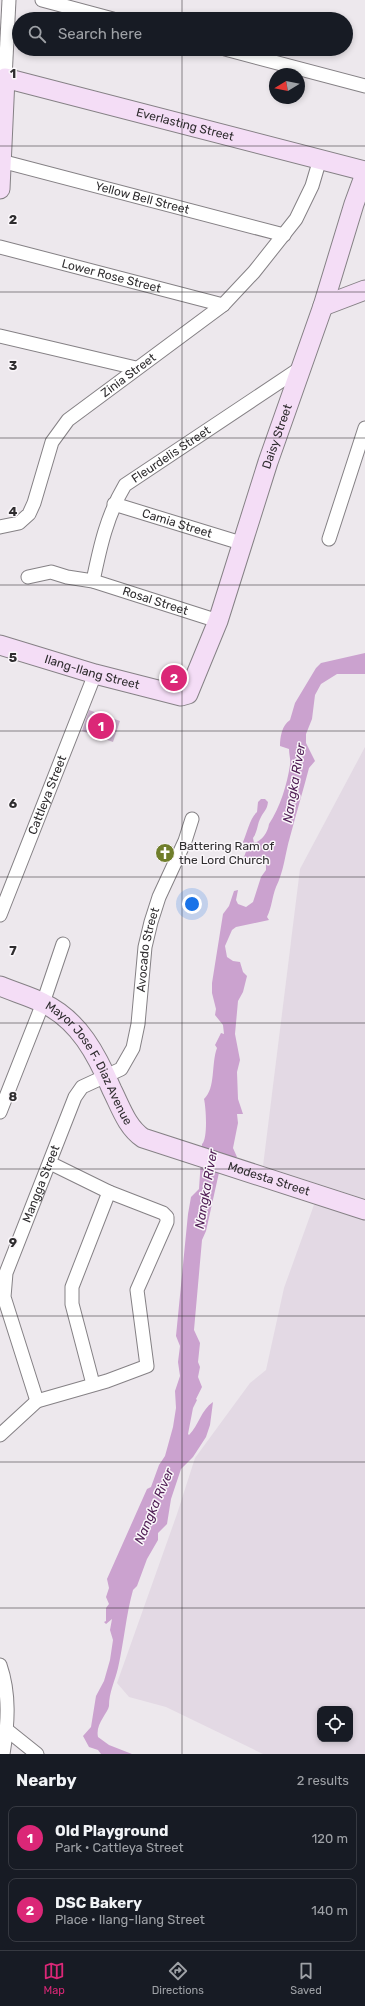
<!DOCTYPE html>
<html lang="en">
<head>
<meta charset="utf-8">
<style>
  :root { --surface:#171b24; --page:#20242c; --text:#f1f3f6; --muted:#9ea1a6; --line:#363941; --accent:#db2777 }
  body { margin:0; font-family:Rubik,sans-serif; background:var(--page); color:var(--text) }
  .controls { position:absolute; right:12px; bottom:12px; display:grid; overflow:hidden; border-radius:8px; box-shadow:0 2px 6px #0003 }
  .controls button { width:36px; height:36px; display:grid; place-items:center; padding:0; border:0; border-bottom:1px solid var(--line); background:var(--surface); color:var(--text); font:20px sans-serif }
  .compass { position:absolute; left:269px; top:68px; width:36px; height:36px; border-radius:50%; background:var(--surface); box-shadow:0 2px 6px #0003; rotate:260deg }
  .you { position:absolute; left:192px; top:904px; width:14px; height:14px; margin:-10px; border:3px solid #fff; border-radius:50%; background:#1a73e8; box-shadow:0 0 0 6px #1a73e833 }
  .badge { display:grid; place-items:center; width:26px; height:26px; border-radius:50%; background:var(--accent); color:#fff; font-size:13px; font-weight:700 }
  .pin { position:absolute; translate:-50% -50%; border:2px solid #fff; box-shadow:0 1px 4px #0006 }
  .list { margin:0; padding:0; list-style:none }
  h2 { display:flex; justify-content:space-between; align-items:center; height:52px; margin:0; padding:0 16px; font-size:17px }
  h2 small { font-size:13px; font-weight:400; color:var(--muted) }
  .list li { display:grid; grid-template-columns:26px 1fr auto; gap:12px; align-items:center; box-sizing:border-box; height:64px; margin:0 8px 8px; padding:0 8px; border:1px solid var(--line); border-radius:8px }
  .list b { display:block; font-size:15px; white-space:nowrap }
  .list p { margin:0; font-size:13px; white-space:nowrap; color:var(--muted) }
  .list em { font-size:13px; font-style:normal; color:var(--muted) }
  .icon { flex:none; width:22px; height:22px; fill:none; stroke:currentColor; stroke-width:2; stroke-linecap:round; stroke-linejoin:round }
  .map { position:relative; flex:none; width:365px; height:1754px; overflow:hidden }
  .search { position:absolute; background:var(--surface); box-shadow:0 2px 6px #0003; left:12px; right:12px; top:12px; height:44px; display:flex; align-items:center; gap:10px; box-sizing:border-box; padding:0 14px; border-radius:22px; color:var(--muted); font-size:15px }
  .sheet { height:196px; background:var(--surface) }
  nav { display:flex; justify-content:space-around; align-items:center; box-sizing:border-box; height:56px; border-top:1px solid var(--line); background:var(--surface); font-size:11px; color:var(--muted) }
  nav a { display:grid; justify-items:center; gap:2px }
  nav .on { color:var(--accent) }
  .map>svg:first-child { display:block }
</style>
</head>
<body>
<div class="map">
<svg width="365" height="1754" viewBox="0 0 365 1754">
  <rect width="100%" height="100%" fill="#ede8ed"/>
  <!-- built -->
  <g fill="#e3d9e4" fill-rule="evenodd">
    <polygon points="365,747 365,1199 263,1166 300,869"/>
    <path d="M315,1202l50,16v536h-102l-97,-47 -37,-10 -12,-14 60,-169 18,-56 55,-75 16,-13 18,-82zM320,1709h30v30h-30z"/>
  </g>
  <!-- green -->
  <polygon fill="#cbb1cd" points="89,710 120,721 113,742 82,731"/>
  <!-- water -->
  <path fill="#cba2cf" d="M365,653v21h-28l-16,10 -6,11 -3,24 -6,15v9l9,18 -6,7c-6,23 -13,46 -19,69 -5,17 -6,34 -14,50 -4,10 -4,20 -9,30l2,3 -33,7 -4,3 -7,16 2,11 6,4 7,1 3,10 4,4 -4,16 -5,9 -3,33 5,26 -3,12 1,27 5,15h-6l1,9 -5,25 4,9 -11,1 -6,10 -14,63 -4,9 -8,90 6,13 -2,19 2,5 -2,10 4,10 -6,12 1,1 -4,8 -5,26 1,1c10,-10 12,-25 24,-33l-3,23 -4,12 -13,20 -12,12 -10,30 -4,25 -9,9v7l-11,19 -10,27 -4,4c-7,25 -9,52 -15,78 -3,13 -9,24 -9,38 -1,7 -14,18 -11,31l11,8 23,9h-31l-3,-4 -9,-3 -6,-11 8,-9 5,-31 8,-15 6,-21 3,-20 -3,-10 2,-11 -6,5 -2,-2 2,-1v-13l3,-4 -3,-7 3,-9 -2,-9 40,-90 4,-2 8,-22 6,-9 8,-29 3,-19 -1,-17 5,-15 -2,-14 2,-16 -4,-10 12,-122 3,-17 8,-8 3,-45c6,-5 4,-37 2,-45 12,-11 7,-35 13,-51l-2,-3 6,-12 3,1 -1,-9 -8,-10 1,-6 -4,-16v-10l11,-69 6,-8 5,-15 4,-1 -2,10 2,4 8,3 7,-5 8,-25 5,-7v-10l-4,-2 -20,4 5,-13 -4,-7c4,-9 7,-24 14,-30l1,-10 3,-3h4l3,3c-1,8 -4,9 -7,15 -4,7 -3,14 -8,21l1,5c8,-2 14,-11 15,-19 11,-17 18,-39 21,-59 1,-4 -1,-11 -1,-16l-9,-3c0,-9 2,-21 10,-26l5,-17 21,-35 5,-5z"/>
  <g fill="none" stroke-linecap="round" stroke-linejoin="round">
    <!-- street casing -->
    <g stroke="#858185" stroke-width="15">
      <g id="street">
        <polyline points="42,0 113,19"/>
        <polyline points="225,49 365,86"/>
        <polyline points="5,78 9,0"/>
        <path id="s1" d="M1,161l283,74"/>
        <path id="s2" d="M0,247l223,58"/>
        <polyline points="0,336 136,368"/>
        <path id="s3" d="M114,504l127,39"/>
        <path id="s4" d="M0,527l19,-4 10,-9 5,-11 18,-61 16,-22 155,-115 31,-33 42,-53 16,-33 8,-27"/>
        <polyline points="329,539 365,428"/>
        <path id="s5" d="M28,577l23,-5 16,5 26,4 125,40"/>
        <path id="s6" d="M93,581c7,-34 14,-66 32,-96l177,-118"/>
        <path id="s7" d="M0,915l95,-241"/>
        <polyline points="0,1112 43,1003 63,944"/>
        <polyline points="93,1384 72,1304 72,1287 109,1192"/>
        <path id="s8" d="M37,1401l-33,-104 2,-24 69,-176 7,-10 39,-18 12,-21 5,-24 7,-77 6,-25 8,-25 26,-56 7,-22"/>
        <polyline points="0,1435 37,1401 107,1381 147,1366 137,1290 167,1222 167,1217 163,1213 109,1192 50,1163"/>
        <path d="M0,1665c10,29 8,59 3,89"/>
        <polyline points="7,1730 37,1754"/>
      </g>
    </g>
    <!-- secondary casing -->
    <g stroke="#858185" stroke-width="21">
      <g id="secondary">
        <path id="s9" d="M0,189l5,-111 360,93"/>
        <polyline points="323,306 365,290"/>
        <path id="s10" d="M0,645l95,29 86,22 7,-2 30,-73 50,-159 55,-156 31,-102 11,-30"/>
        <path id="s11" d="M0,986c14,6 29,10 43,17 36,17 54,52 69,87 9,18 15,37 31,48l222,72"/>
      </g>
    </g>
    <!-- street -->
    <use href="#street" stroke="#fff" stroke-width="13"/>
    <!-- secondary -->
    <use href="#secondary" stroke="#f4ddf6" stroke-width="19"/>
  </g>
  <!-- grid -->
  <path fill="none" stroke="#2f2d2f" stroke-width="1" stroke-opacity="0.55" d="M182,0v19M182,49v1705M0,146h365M0,292h365M0,438h365M0,585h365M0,731h365M0,877h365M0,1023h365M0,1169h365M0,1316h365M0,1462h365M0,1608h365"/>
  <!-- icons -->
  <defs>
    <g id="church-disc" transform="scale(1)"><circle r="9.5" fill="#707e2b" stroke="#faf6fa"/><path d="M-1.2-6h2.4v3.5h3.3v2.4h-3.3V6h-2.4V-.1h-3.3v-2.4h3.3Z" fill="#fff"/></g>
  </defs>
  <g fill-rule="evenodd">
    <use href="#church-disc" x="165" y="853"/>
  </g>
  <g text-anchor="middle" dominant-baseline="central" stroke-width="3" stroke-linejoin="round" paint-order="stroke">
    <!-- street labels -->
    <g font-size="12" fill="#2f2d2f" stroke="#faf6fa">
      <text stroke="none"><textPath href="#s9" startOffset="297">Everlasting Street</textPath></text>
      <text stroke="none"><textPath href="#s1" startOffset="146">Yellow Bell Street</textPath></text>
      <text stroke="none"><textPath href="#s2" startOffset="115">Lower Rose Street</textPath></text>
      <text stroke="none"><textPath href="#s4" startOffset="211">Zinia Street</textPath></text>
      <text stroke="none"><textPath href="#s10" startOffset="468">Daisy Street</textPath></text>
      <text stroke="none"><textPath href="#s6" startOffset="157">Fleurdelis Street</textPath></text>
      <text stroke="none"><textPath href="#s3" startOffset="66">Camia Street</textPath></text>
      <text stroke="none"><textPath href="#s5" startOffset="132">Rosal Street</textPath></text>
      <text stroke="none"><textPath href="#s10" startOffset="96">Ilang-Ilang Street</textPath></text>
      <text stroke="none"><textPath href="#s7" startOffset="129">Cattleya Street</textPath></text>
      <text stroke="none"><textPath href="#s8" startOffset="501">Avocado Street</textPath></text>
      <text stroke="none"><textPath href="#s11" startOffset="124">Mayor Jose F. Diaz Avenue</textPath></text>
      <text stroke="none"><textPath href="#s11" startOffset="350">Modesta Street</textPath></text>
      <text stroke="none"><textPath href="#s8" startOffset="229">Mangga Street</textPath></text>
    </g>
    <!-- poi labels -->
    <g font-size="12" fill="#2f2d2f" stroke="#faf6fa" text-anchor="start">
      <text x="179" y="846">Battering Ram of<tspan x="179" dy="14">the Lord Church</tspan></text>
    </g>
    <!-- water labels -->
    <g font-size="13" font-style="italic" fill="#522057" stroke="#faf6fa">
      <text transform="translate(294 783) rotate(-80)">Nangka River</text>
      <text transform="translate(206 1189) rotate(-80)">Nangka River</text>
      <text transform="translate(154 1506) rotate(-67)">Nangka River</text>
    </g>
  </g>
  <g font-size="13" text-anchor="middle" font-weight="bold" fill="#2f2d2f" stroke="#faf6fa" stroke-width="3" stroke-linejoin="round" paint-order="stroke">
    <text x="13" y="78">1</text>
    <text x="13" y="224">2</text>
    <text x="13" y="370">3</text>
    <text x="13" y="516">4</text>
    <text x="13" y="662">5</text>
    <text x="13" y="808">6</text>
    <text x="13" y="955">7</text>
    <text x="13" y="1101">8</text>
    <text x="13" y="1247">9</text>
  </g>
</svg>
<div class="controls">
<button><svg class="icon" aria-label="locate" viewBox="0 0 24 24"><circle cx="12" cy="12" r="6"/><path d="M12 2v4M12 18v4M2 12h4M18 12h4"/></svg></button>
</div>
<svg class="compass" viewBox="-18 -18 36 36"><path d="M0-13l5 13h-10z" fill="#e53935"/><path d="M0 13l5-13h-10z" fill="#9ea1a6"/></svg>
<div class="you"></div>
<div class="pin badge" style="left:101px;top:726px">1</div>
<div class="pin badge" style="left:174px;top:678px">2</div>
<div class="search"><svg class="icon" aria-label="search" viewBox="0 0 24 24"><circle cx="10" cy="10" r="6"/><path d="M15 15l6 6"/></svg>Search here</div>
</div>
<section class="sheet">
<h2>Nearby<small>2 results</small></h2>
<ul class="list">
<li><span class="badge">1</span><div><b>Old Playground</b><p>Park · Cattleya Street</p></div><em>120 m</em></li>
<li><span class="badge">2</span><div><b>DSC Bakery</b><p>Place · Ilang-Ilang Street</p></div><em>140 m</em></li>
</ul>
</section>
<nav>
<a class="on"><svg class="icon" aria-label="map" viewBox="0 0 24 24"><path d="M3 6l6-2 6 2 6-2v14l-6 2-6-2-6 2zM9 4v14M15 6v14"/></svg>Map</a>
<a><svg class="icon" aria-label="directions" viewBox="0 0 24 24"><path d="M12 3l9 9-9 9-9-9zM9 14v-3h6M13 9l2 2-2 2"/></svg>Directions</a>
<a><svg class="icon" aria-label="saved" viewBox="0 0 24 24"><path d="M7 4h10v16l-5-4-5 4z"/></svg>Saved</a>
</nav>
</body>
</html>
